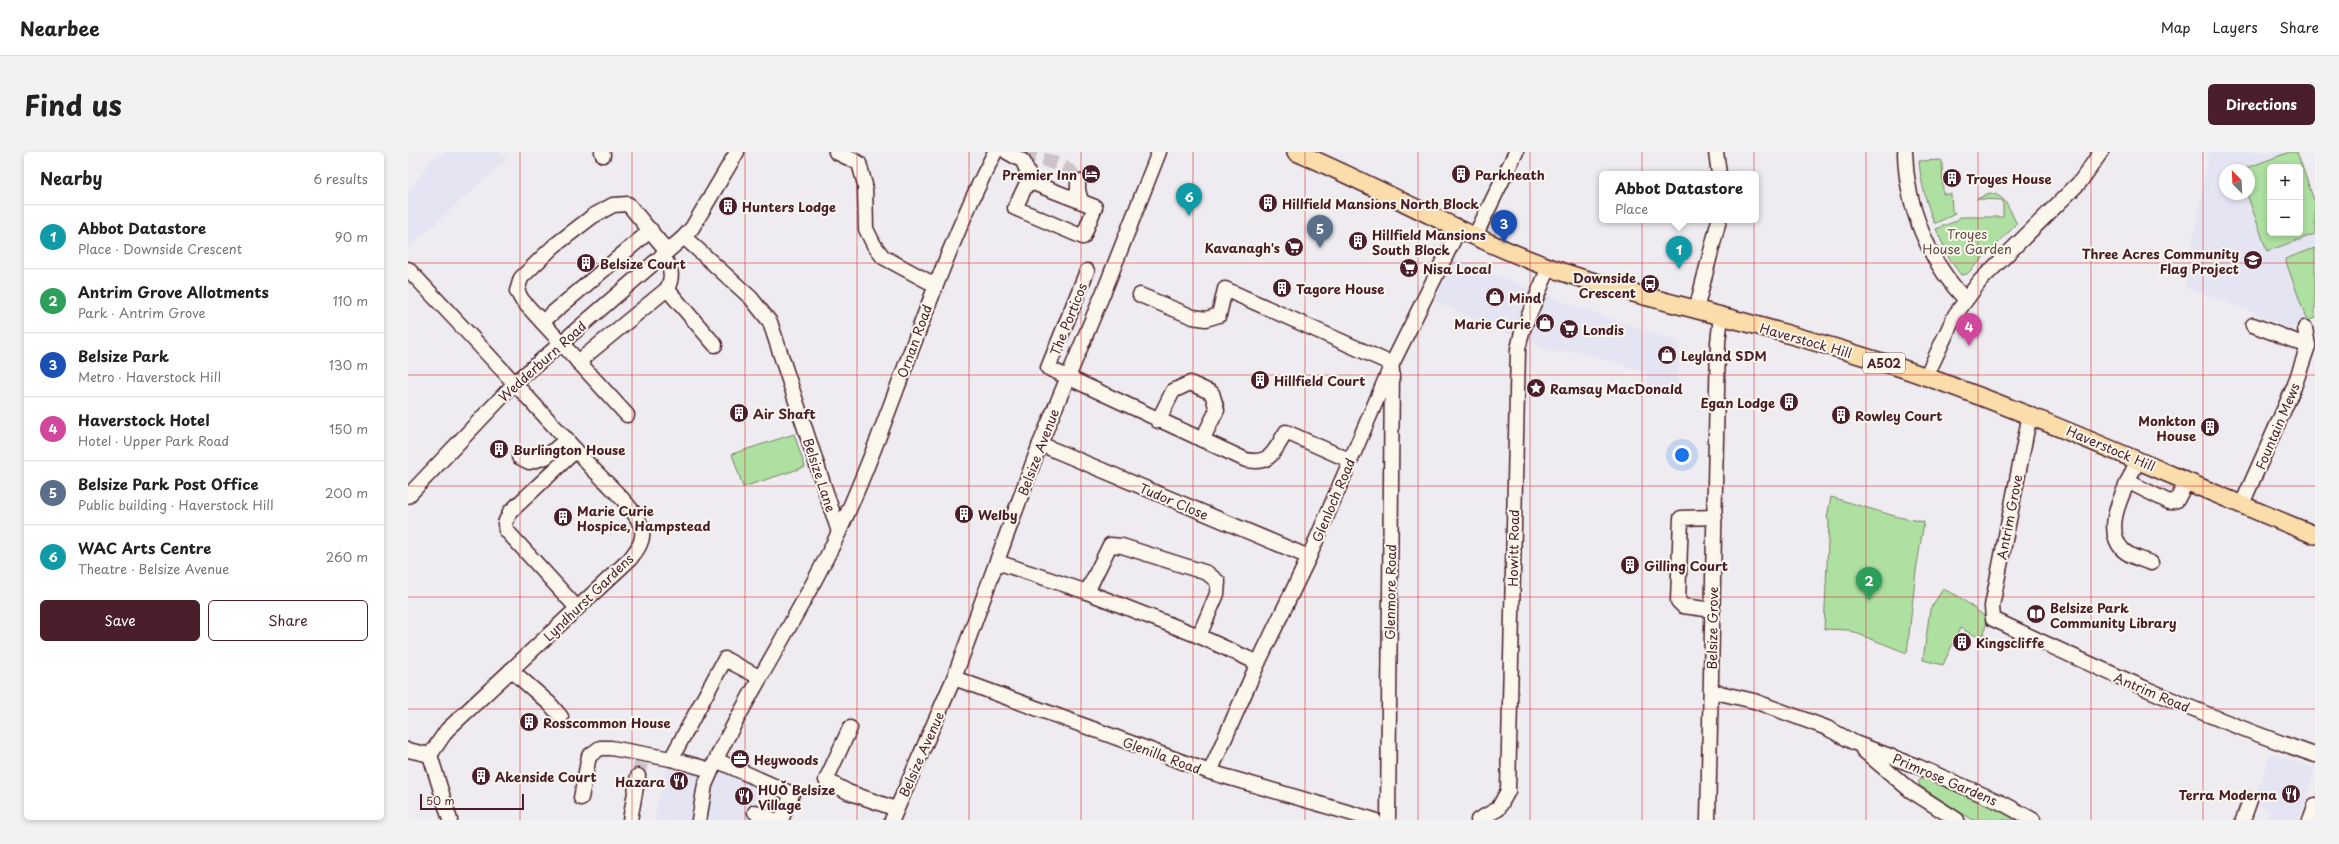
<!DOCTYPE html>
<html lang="en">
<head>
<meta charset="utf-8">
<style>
  :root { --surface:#fff; --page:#f2f2f2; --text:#222; --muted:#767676; --line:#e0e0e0; --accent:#4a1f2b }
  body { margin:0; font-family:"Playpen Sans",sans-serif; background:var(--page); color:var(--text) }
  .controls { position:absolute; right:12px; top:12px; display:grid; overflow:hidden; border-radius:6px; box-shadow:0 2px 6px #0003 }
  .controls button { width:36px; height:36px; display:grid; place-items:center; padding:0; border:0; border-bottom:1px solid var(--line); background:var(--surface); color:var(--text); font:20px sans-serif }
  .compass { position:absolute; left:1811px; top:12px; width:36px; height:36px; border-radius:50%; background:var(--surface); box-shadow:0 2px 6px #0003; rotate:336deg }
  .scale { position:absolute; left:12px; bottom:10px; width:104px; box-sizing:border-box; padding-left:4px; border:2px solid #4a1f2b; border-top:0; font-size:11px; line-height:14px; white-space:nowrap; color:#4a1f2b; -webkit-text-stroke:3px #fbf7ec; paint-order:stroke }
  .you { position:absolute; left:1274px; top:303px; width:14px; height:14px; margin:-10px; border:3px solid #fff; border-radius:50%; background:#1a73e8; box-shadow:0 0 0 6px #1a73e833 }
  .badge { display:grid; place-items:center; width:26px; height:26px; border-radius:50%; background:var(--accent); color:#fff; font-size:13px; font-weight:700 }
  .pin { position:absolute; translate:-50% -33px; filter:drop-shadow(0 1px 2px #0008) }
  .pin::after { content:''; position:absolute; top:21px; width:14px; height:12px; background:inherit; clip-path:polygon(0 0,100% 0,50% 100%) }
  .popup { position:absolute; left:1191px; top:19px; width:160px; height:52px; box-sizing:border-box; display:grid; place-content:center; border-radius:6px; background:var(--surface); filter:drop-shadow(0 1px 3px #0005); font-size:13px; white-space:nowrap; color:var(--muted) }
  .popup b { font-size:15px; color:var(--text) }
  .popup::after { content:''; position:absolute; left:50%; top:100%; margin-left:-8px; border:8px solid transparent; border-top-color:var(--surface) }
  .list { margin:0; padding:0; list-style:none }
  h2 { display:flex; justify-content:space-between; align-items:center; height:52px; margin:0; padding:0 16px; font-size:17px }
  h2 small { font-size:13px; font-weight:400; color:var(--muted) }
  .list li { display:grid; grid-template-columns:26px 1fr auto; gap:12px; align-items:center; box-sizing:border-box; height:64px; padding:0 16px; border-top:1px solid var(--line) }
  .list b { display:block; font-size:15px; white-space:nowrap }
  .list p { margin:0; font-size:13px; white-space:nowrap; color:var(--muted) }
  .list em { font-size:13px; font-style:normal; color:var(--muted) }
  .actions { display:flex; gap:8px; padding:12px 16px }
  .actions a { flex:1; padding:9px 0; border:1px solid var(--accent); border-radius:6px; text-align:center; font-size:14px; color:var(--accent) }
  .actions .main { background:var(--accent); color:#fff }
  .map { position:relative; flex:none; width:1907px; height:668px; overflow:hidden; border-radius:6px }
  header { display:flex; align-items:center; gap:24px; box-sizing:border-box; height:56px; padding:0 20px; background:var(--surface); border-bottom:1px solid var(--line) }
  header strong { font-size:19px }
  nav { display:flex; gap:22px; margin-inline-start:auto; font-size:14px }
  .intro { display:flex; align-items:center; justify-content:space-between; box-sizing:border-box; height:96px; padding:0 24px }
  h1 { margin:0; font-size:28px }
  .button { padding:10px 18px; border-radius:6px; background:var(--accent); color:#fff; font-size:14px; font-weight:700 }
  main { display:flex; gap:24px; padding:0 24px }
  aside { flex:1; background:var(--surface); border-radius:6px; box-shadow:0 2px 6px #0003 }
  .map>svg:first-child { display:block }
</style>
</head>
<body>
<header>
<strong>Nearbee</strong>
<nav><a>Map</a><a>Layers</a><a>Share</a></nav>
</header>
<div class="intro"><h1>Find us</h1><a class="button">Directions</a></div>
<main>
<aside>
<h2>Nearby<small>6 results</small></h2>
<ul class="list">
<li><span class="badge" style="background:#0f9aa8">1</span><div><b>Abbot Datastore</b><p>Place · Downside Crescent</p></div><em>90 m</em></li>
<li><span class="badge" style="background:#2e9e5b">2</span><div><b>Antrim Grove Allotments</b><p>Park · Antrim Grove</p></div><em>110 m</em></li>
<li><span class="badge" style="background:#1a4fb4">3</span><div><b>Belsize Park</b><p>Metro · Haverstock Hill</p></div><em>130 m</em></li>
<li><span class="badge" style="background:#d1479c">4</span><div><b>Haverstock Hotel</b><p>Hotel · Upper Park Road</p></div><em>150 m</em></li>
<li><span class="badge" style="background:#5c6f8a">5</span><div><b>Belsize Park Post Office</b><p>Public building · Haverstock Hill</p></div><em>200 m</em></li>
<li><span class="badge" style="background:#0f9aa8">6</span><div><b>WAC Arts Centre</b><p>Theatre · Belsize Avenue</p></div><em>260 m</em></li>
</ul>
<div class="actions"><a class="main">Save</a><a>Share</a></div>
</aside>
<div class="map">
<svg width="1907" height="668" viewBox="0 0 1907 668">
  <rect width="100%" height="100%" fill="#eeecf0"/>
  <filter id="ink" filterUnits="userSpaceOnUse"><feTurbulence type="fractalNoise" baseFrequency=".025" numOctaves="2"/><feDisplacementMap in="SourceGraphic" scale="8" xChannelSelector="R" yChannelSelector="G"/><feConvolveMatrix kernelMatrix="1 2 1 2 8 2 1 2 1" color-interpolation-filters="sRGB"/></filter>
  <g filter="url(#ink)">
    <!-- built -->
    <g fill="#e4e4f3" fill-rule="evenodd">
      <polygon points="37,0 91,0 99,7 0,96 0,41 25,6"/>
      <path d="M1801,0h88l18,51v115l-26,11 -41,-19 -63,-23zM1862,15h30v66h-30zM1817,18h24v24h-24z"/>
      <polygon points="1046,106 1158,151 1271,190 1270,236 1239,235 1239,221 1170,199 1143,200 1026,149"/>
      <polygon points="1863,602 1907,616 1891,668 1859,668 1862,657 1845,650"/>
      <polygon points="260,607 314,613 354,632 338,668 246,668"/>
    </g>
    <!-- green -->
    <g fill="#ade0a1" stroke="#7c8066" fill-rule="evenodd">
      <path d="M1882,0h7l18,51v31l-48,17 -20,-57h2v-24h-8zM1862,15h30v66h-30z"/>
      <path d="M1532,8l2,1 1,33h8l1,16 3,4 -19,9h-2c-8,-21 -13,-40 -15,-62z"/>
      <path d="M1581,41c18,2 20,17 28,31l-50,50 -6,1 -11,-15 -14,-31 20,-8 4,-4h43v-17l-26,-1z"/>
      <polygon points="1907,96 1907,166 1899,169 1877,107"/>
      <polygon points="386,282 397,315 335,335 324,302"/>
      <polygon points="1423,345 1490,365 1516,370 1508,419 1499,501 1440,478 1416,477 1421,369 1419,366"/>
      <polygon points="1535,437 1550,444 1579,466 1576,482 1568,484 1552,476 1535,513 1515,508 1522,457"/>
      <polygon points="1518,626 1616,668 1564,668 1512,634 1510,630 1513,627"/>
    </g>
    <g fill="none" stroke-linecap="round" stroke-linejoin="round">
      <!-- minor-tunnel -->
      <g stroke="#cdc3c9" stroke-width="14" stroke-dasharray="14 7" stroke-linecap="butt">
        <path d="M615,1c16,6 47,11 55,28"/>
        <polyline points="230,624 233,611"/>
      </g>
      <!-- minor casing -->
      <g stroke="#4a1f2b" stroke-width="17">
        <g id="minor">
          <polyline points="194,0 195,3"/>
          <polyline points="428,0 451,11 457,33 458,77 466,93 475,105 527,133"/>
          <polyline points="599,0 615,9 621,24 620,29"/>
          <polyline points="1308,0 1311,22"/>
          <path d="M1497,0c1,53 23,109 60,147"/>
          <polygon points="620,29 687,55 675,85 607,56"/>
          <polyline points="670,29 670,38 673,49"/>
          <polyline points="1067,84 1108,0"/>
          <polyline points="276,85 343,146 362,170 431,380"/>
          <path d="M0,117c62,66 123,131 183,198 13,14 48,44 51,63 2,12 -6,21 -12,29l-183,171 -17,25"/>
          <path d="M679,119l-39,97 198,92c25,5 28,-9 40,-28l63,28"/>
          <polyline points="259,137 307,193"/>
          <polyline points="732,143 785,165 798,167 811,163 817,137 984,212"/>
          <polyline points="1288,158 1311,68"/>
          <polyline points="134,170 243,78"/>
          <polyline points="1845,173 1900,194"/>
          <path d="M170,210l89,-73c7,-14 4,-21 -5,-34"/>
          <polyline points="1518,225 1547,163 1572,129 1672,30 1693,0"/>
          <path d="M1622,262l-38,192 1,13c106,50 212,98 322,136"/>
          <polyline points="219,263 114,148 109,139 113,126 146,94 185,64 205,53 220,52 259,99"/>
          <polyline points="750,269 765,239 782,231 804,241 809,258 794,288"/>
          <polyline points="632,292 901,405"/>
          <polyline points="168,298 102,360 97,371 98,378 169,456"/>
          <polyline points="111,305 121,310 138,305 159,287"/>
          <path d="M1729,309c-9,24 -37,65 -14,89 7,7 20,10 28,13"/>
          <polyline points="1721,330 1761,350 1769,348 1779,329"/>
          <polyline points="0,344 107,231 276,85 284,76 329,0"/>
          <polyline points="1834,352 1886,235 1900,194 1897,176"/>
          <polyline points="589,410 679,440 791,484 850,511"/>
          <polyline points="679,440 702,393 714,394 799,421 810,430 809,442 791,484"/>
          <polyline points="1305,458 1275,454 1270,449 1273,366 1307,365"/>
          <polyline points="103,518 142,552 153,565"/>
          <polyline points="546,526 802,620 966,668"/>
          <polyline points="1303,539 1346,549 1419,576 1447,591 1511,615 1596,652 1625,668"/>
          <polyline points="442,576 418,628 440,640 488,657"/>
          <polyline points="0,598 22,603"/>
          <polyline points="1455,598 1502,638 1549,668"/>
          <polyline points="22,603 42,668"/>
          <polyline points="263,607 317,507 351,525"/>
          <polyline points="308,608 384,642 373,668"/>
          <polyline points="802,620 850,511 901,405 984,212 1051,77"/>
          <polyline points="173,646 181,604 192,596 203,596 263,607 303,618"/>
          <polyline points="347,660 366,668"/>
          <polyline points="222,668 230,624"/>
          <path d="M291,668l6,-35 15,-34c38,-74 84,-144 119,-219 57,-125 93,-258 156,-380"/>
          <polyline points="484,668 546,526 632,292 699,132 751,0"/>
          <polyline points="980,668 984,218"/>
          <polyline points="1070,668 1090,657 1100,639 1110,197 1114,180 1141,115"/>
          <polyline points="1300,668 1310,190 1313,164"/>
          <polyline points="1835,668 1842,648"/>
          <polyline points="1902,668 1907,654"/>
        </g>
      </g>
      <!-- major casing -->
      <g stroke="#4a1f2b" stroke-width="20">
        <path id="major" d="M888,0c86,36 167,84 255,116 47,17 98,29 147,42 67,17 134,36 200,57 143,48 278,112 417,168"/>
      </g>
      <!-- minor -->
      <use href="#minor" stroke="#fbf7ec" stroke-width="14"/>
      <!-- major -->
      <use href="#major" stroke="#faddab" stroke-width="17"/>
    </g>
  </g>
  <!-- grid -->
  <path fill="none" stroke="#d62828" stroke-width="1" stroke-opacity="0.55" d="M112,0v668M224,0v668M337,0v668M449,0v668M561,0v668M673,0v668M785,0v668M897,0v668M1010,0v668M1122,0v668M1234,0v668M1346,0v668M1458,0v668M1570,0v668M1683,0v668M1795,0v668M0,111h1907M0,223h1907M0,334h1907M0,445h1907M0,557h1907"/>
  <!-- icons -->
  <defs>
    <g id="hotel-disc" transform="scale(1)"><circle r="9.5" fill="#4a1f2b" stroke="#fbf7ec"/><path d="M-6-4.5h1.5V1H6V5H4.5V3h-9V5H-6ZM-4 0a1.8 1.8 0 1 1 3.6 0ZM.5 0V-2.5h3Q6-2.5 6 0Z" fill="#fff"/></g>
    <g id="building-disc" transform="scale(1)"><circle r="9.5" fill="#4a1f2b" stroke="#fbf7ec"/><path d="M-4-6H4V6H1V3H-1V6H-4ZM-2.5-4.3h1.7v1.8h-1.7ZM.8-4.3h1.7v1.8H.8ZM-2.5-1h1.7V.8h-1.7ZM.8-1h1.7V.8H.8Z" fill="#fff"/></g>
    <g id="supermarket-disc" transform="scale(1)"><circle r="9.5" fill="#4a1f2b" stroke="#fbf7ec"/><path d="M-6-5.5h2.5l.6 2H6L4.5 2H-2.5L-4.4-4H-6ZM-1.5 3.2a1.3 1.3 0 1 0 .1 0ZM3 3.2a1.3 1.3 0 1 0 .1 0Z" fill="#fff"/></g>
    <g id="school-disc" transform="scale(1)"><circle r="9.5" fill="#4a1f2b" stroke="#fbf7ec"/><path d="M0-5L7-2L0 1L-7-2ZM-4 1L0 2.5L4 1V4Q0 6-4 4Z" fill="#fff"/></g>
    <g id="bus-disc" transform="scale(1)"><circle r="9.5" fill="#4a1f2b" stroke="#fbf7ec"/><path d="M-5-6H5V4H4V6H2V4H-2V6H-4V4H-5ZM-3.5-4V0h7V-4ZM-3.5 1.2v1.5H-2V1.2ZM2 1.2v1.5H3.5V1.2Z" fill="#fff"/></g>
    <g id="shop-disc" transform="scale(1)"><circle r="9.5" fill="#4a1f2b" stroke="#fbf7ec"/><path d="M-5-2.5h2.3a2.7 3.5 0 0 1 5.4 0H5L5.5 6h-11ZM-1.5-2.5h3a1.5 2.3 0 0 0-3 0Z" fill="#fff"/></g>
    <g id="sight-disc" transform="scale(1)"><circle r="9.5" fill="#4a1f2b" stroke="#fbf7ec"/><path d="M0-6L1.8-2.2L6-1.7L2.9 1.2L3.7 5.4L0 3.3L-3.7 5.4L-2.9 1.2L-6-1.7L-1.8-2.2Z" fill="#fff"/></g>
    <g id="library-disc" transform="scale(1)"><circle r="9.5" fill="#4a1f2b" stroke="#fbf7ec"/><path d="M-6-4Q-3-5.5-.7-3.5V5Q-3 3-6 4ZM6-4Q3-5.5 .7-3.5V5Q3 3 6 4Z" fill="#fff"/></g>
    <g id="office-disc" transform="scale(1)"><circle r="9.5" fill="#4a1f2b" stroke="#fbf7ec"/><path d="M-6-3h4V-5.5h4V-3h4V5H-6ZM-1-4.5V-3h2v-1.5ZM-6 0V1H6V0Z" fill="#fff"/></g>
    <g id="restaurant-disc" transform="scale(1)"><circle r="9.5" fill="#4a1f2b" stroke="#fbf7ec"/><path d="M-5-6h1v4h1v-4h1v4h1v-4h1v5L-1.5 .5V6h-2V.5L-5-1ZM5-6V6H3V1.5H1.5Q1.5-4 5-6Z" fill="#fff"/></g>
  </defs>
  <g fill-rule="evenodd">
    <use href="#hotel-disc" x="683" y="22"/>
    <use href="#building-disc" x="1053" y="22"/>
    <use href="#building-disc" x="1544" y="26"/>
    <use href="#building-disc" x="860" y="51"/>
    <use href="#building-disc" x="320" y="54"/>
    <use href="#building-disc" x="950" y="89"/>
    <use href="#supermarket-disc" x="886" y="95"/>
    <use href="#school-disc" x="1845" y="108"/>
    <use href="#building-disc" x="178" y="111"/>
    <use href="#supermarket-disc" x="1001" y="116"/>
    <use href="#bus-disc" x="1242" y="132"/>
    <use href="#building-disc" x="874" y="136"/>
    <use href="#shop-disc" x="1087" y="145"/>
    <use href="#shop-disc" x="1137" y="171"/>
    <use href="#supermarket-disc" x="1161" y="177"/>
    <use href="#shop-disc" x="1259" y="203"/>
    <use href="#building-disc" x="852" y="228"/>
    <use href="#sight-disc" x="1128" y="236"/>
    <use href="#building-disc" x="1381" y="250"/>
    <use href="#building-disc" x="331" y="261"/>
    <use href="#building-disc" x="1433" y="263"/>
    <use href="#building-disc" x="1802" y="275"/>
    <use href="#building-disc" x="91" y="297"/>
    <use href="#building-disc" x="556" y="362"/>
    <use href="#building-disc" x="155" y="365"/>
    <use href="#building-disc" x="1222" y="413"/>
    <use href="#library-disc" x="1628" y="462"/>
    <use href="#building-disc" x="1554" y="490"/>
    <use href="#building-disc" x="121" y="570"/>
    <use href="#office-disc" x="332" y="607"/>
    <use href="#building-disc" x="73" y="624"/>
    <use href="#restaurant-disc" x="271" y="629"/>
    <use href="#restaurant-disc" x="1883" y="642"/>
    <use href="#restaurant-disc" x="336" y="644"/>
  </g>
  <g text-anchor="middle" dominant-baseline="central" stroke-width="4" stroke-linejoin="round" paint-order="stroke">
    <!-- shield labels -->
    <rect fill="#fbf7ec" stroke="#7f6065" stroke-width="1" x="1455" y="201" width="42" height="20" rx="3"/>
    <g font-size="12" font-weight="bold" fill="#4a1f2b">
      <text x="1476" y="211">A502</text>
    </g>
    <!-- poi labels -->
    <g font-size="13" font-weight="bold" fill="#4a1f2b" stroke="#fbf7ec" text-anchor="start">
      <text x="669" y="22" text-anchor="end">Premier Inn</text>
      <text x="1067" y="22">Parkheath</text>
      <text x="1558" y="26">Troyes House</text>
      <text x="874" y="51">Hillfield Mansions North Block</text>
      <text x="334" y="54">Hunters Lodge</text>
      <text x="964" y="82">Hillfield Mansions<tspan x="964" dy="15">South Block</tspan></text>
      <text x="872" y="95" text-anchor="end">Kavanagh's</text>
      <text x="1831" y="101" text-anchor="end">Three Acres Community<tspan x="1831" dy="15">Flag Project</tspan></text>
      <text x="192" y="111">Belsize Court</text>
      <text x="1015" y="116">Nisa Local</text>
      <text x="1228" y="125" text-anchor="end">Downside<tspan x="1228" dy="15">Crescent</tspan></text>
      <text x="888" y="136">Tagore House</text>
      <text x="1101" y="145">Mind</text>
      <text x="1123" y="171" text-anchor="end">Marie Curie</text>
      <text x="1175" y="177">Londis</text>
      <text x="1273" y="203">Leyland SDM</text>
      <text x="866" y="228">Hillfield Court</text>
      <text x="1142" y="236">Ramsay MacDonald</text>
      <text x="1367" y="250" text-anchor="end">Egan Lodge</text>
      <text x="345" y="261">Air Shaft</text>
      <text x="1447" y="263">Rowley Court</text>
      <text x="1788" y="268" text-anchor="end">Monkton<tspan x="1788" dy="15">House</tspan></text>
      <text x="105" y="297">Burlington House</text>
      <text x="169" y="358">Marie Curie<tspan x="169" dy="15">Hospice, Hampstead</tspan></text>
      <text x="570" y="362">Welby</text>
      <text x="1236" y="413">Gilling Court</text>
      <text x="1642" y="455">Belsize Park<tspan x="1642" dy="15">Community Library</tspan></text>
      <text x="1568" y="490">Kingscliffe</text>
      <text x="135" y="570">Rosscommon House</text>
      <text x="346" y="607">Heywoods</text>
      <text x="87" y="624">Akenside Court</text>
      <text x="257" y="629" text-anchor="end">Hazara</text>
      <text x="350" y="637">HUŎ Belsize<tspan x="350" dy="15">Village</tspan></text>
      <text x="1869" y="642" text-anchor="end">Terra Moderna</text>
    </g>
    <!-- park labels -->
    <g font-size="13" fill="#634f48" stroke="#fbf7ec">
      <text x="1559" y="81">Troyes<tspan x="1559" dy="15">House Garden</tspan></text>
    </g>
    <!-- street labels -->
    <g font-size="13" fill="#4a1f2b" stroke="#fbf7ec">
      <text transform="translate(660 167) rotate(-68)">The Porticos</text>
      <text transform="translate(1398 188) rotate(16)">Haverstock Hill</text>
      <text transform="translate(506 189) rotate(-70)">Ornan Road</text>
      <text transform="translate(134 209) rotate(-42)">Wedderburn Road</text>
      <text transform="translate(1869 274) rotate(-67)">Fountain Mews</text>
      <text transform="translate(1703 296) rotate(23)">Haverstock Hill</text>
      <text transform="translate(630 300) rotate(-69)">Belsize Avenue</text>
      <text transform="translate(412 323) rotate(72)">Belsize Lane</text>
      <text transform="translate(925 348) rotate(-67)">Glenloch Road</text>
      <text transform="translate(766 349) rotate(23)">Tudor Close</text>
      <text transform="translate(1601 365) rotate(-79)">Antrim Grove</text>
      <text transform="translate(1105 396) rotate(-89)">Howitt Road</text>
      <text transform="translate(982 440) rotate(-89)">Glenmore Road</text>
      <text transform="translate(180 445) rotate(-44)">Lyndhurst Gardens</text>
      <text transform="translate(1304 476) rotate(-89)">Belsize Grove</text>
      <text transform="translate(1744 540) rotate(23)">Antrim Road</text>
      <text transform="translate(513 602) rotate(-66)">Belsize Avenue</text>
      <text transform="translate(754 603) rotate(20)">Glenilla Road</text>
      <text transform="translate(1537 627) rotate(23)">Primrose Gardens</text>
    </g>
  </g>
</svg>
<div class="controls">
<button>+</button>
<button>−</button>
</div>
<svg class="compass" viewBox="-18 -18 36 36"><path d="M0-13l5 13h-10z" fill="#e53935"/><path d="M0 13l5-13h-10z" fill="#767676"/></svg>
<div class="scale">50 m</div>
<div class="you"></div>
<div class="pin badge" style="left:1271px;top:117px;background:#0f9aa8">1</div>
<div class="popup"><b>Abbot Datastore</b>Place</div>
<div class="pin badge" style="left:1461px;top:448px;background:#2e9e5b">2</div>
<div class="pin badge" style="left:1096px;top:91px;background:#1a4fb4">3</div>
<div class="pin badge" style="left:1561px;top:194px;background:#d1479c">4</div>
<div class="pin badge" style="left:912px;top:96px;background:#5c6f8a">5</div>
<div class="pin badge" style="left:781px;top:64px;background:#0f9aa8">6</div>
</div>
</main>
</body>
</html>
